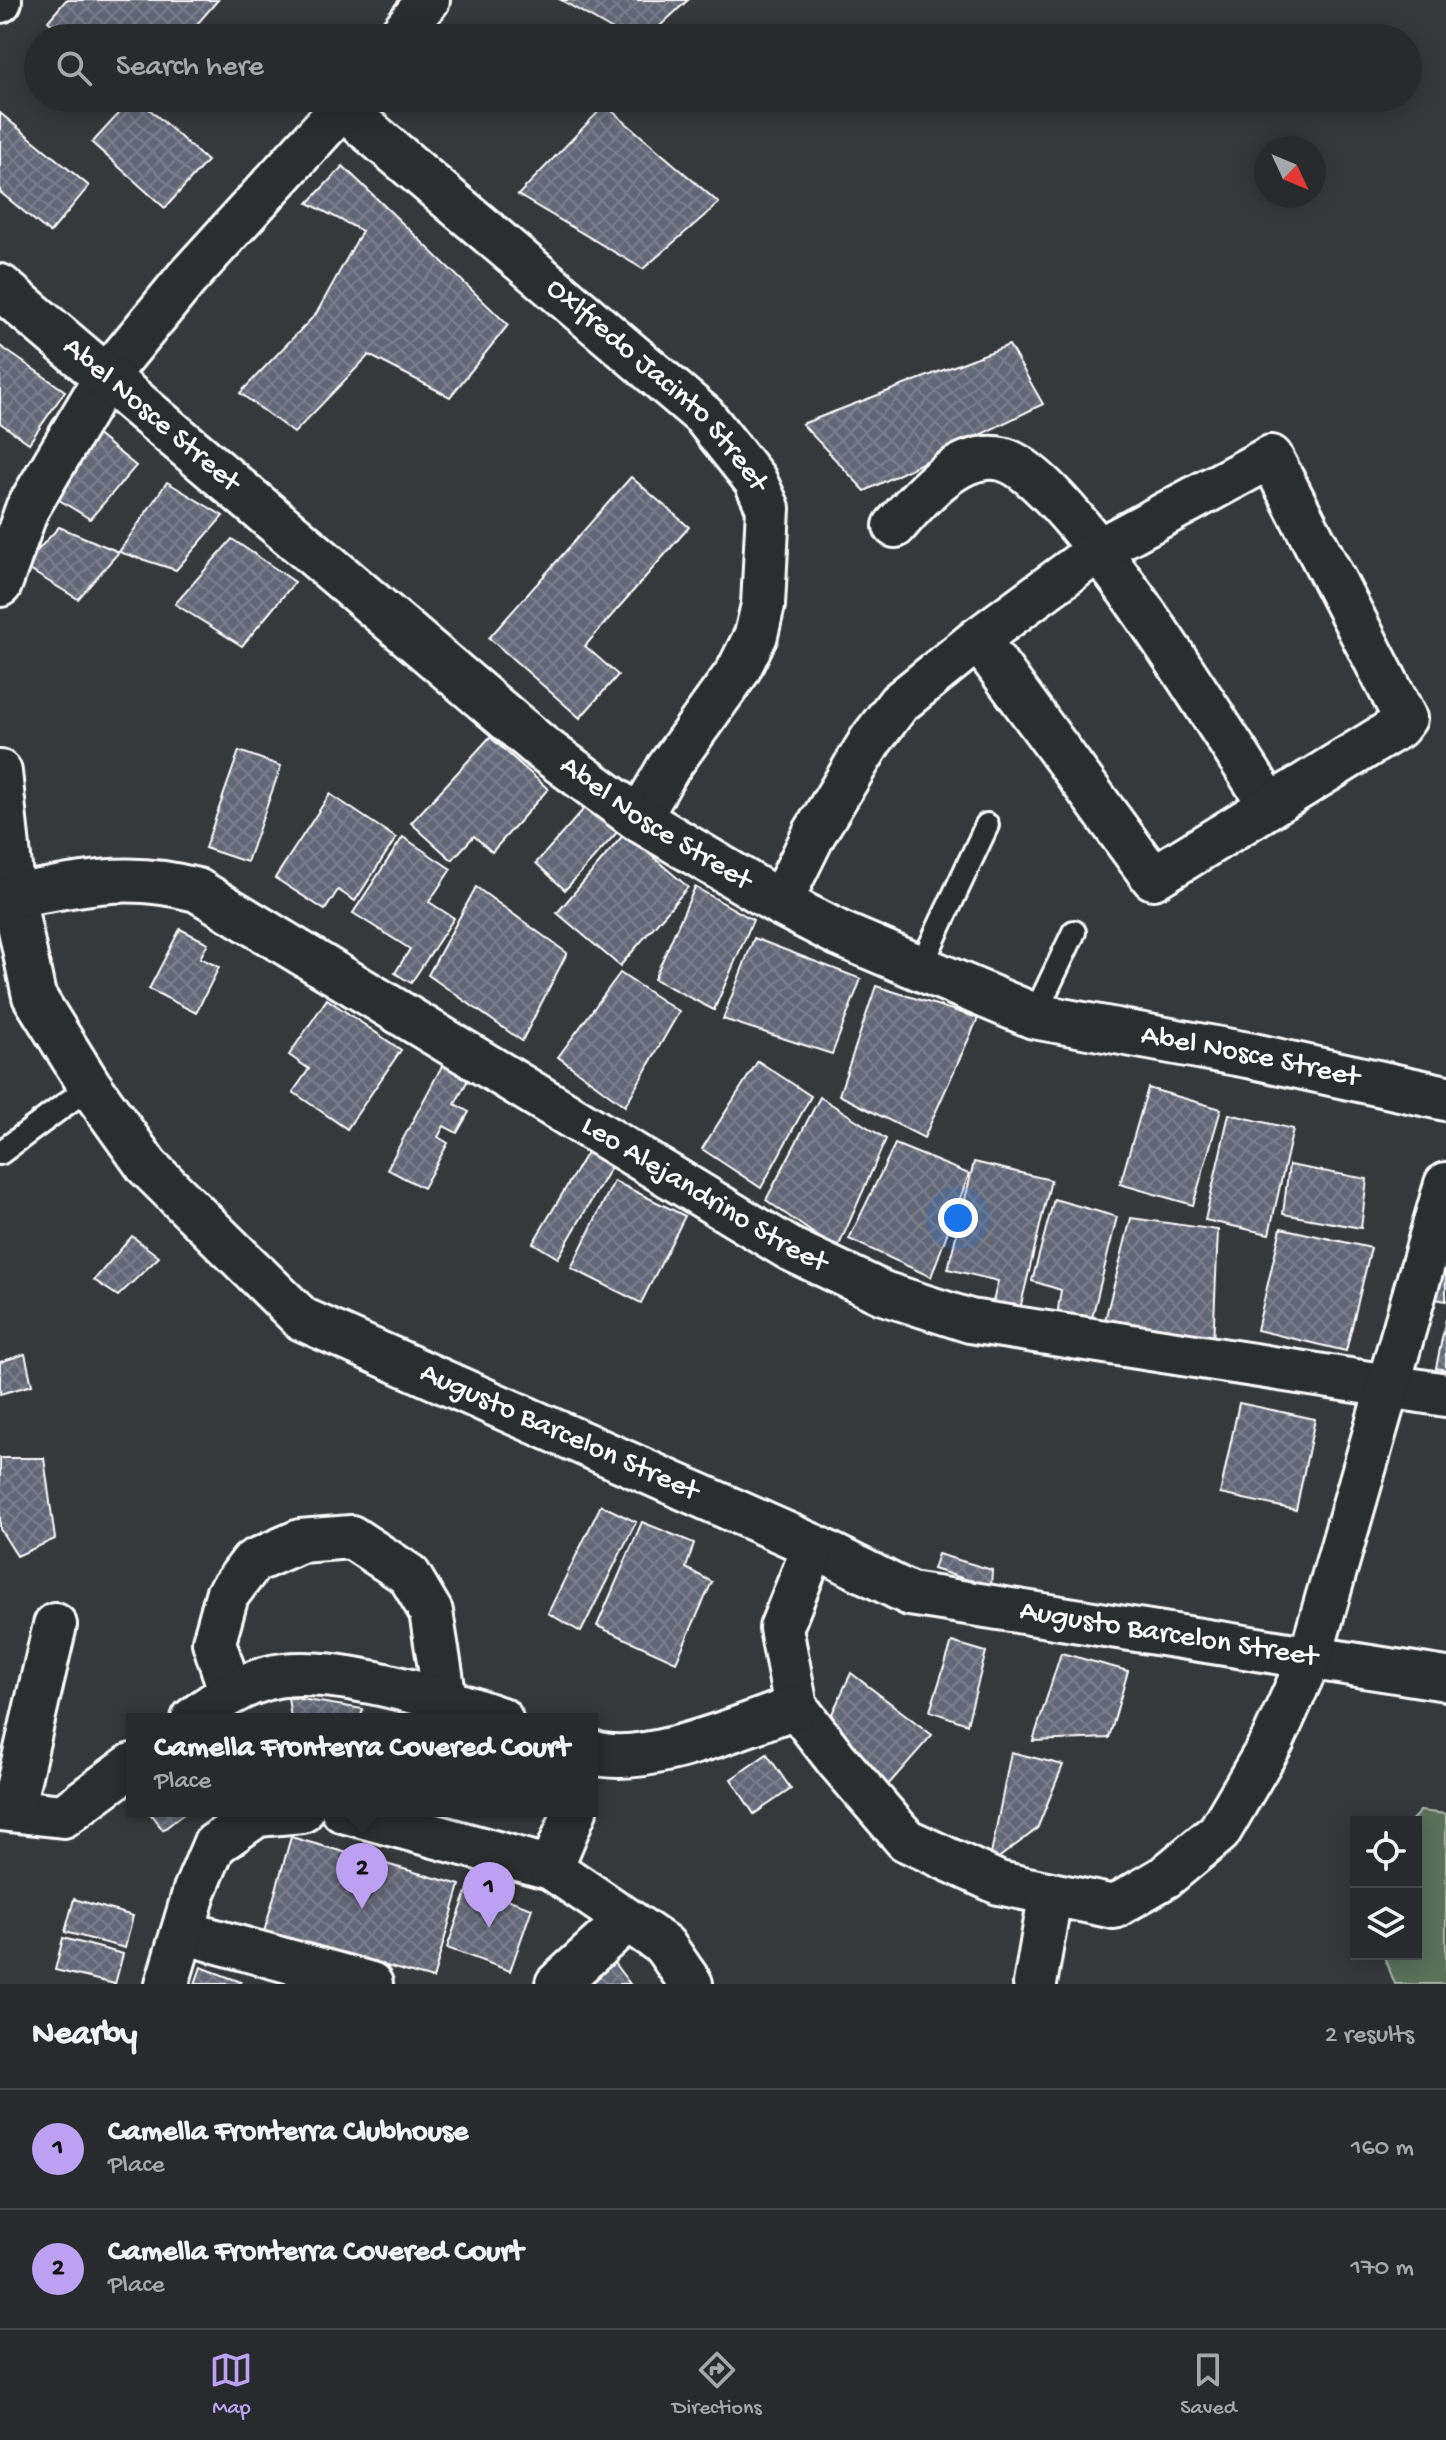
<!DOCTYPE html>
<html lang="en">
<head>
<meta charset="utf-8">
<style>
  :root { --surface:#282b2d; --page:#343739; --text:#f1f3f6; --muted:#a5a7aa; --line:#444749; --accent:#bca0f2 }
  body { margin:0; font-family:"Gochi Hand",sans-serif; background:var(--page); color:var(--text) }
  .controls { position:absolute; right:24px; bottom:24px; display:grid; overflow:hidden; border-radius:0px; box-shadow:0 4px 20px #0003 }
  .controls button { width:72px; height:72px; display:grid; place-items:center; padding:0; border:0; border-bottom:2px solid var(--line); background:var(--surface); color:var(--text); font:40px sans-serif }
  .compass { position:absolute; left:1254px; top:136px; width:72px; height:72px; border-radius:50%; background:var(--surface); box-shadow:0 4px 20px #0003; rotate:134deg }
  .you { position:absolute; left:958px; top:1218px; width:28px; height:28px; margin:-20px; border:6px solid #fff; border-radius:50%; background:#1a73e8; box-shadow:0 0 0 12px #1a73e833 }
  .badge { display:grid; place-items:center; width:52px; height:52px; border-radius:50%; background:var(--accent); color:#111; font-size:26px; font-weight:700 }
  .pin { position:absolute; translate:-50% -66px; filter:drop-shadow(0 2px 4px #0008) }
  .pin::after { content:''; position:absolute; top:42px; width:28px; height:24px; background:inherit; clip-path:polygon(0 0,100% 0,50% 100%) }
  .popup { position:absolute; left:126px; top:1713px; width:472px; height:104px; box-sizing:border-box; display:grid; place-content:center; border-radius:0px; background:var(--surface); filter:drop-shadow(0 2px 6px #0005); font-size:26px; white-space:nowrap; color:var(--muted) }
  .popup b { font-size:30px; color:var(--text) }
  .popup::after { content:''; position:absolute; left:50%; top:100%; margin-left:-16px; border:16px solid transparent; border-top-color:var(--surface) }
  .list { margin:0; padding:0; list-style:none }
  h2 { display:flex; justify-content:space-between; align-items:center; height:104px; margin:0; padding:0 32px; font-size:34px }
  h2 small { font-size:26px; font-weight:400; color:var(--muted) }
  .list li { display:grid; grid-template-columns:52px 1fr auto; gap:24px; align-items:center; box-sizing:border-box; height:120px; padding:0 32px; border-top:2px solid var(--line) }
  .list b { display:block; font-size:30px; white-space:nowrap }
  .list p { margin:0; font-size:26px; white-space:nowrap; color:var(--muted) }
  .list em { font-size:26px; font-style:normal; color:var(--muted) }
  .icon { flex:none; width:44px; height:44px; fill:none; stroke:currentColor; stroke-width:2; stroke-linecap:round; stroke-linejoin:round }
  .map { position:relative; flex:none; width:1446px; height:1984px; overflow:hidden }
  .search { position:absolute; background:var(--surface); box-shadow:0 4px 20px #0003; left:24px; right:24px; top:24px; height:88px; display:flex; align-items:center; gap:20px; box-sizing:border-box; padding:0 28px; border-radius:44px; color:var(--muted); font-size:30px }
  .sheet { height:344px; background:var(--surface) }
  nav { display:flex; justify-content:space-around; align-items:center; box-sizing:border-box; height:112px; border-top:2px solid var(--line); background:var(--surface); font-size:22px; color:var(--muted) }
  nav a { display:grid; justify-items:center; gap:4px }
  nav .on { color:var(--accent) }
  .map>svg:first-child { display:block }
</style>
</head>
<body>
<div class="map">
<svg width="1446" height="1984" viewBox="0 0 1446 1984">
  <defs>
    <pattern id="building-cross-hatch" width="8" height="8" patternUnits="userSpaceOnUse" patternTransform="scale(2)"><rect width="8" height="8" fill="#646776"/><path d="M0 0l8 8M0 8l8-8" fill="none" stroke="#7b7e8b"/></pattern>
  </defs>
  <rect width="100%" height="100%" fill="#36393c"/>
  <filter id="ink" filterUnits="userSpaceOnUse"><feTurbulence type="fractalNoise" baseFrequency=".0125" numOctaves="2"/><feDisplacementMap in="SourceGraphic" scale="16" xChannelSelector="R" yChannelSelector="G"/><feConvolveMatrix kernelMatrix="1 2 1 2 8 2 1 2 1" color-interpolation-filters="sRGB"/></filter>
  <g filter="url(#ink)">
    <!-- green -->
    <polygon fill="#5c705b" stroke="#aeb8ad" stroke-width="2" points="1420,1811 1446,1814 1446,1984 1395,1984 1383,1954 1416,1954 1416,1822 1410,1822"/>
    <!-- building -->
    <g fill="url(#building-cross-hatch)" stroke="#fff" stroke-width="2">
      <polygon points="66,0 218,0 185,38 67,38 48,21"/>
      <polygon points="561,0 688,0 647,38 627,38"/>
      <polygon points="133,98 137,98 207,161 165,208 92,143"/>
      <polygon points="605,105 719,203 643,269 518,195"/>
      <polygon points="0,113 89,186 50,233 0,192"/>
      <polygon points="343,166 508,325 450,397 369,355 294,433 240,393 316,314 362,231 308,203"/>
      <polygon points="1009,345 1043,404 865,491 802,424"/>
      <polygon points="0,346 65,391 29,443 0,423"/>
      <polygon points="90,429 136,466 90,519 43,490"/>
      <polygon points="631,477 689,527 585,646 618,675 580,718 489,638"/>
      <polygon points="167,482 223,516 176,570 119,552"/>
      <polygon points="59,527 119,552 78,599 23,566"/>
      <polygon points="232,539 295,582 242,646 175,604"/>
      <polygon points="490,737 548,789 492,852 474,836 452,860 411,823"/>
      <polygon points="239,751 281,766 247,862 205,848"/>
      <polygon points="330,794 396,838 355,901 338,890 325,910 275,878"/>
      <polygon points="590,802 620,829 565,890 536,863"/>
      <polygon points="625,833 688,887 620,966 557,913"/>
      <polygon points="403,837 451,869 429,902 454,918 411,983 395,973 410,949 353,913"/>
      <polygon points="476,887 567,953 522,1041 428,975"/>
      <polygon points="695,887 753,920 714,1010 654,979"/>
      <polygon points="180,929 208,943 200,958 219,967 196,1013 149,989"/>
      <polygon points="754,938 861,979 832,1054 723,1019"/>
      <polygon points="620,973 679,1012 625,1106 558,1057"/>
      <polygon points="876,986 978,1018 924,1138 839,1095"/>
      <polygon points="327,999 401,1050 347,1129 293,1092 309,1069 289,1055"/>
      <polygon points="758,1061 811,1096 761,1188 702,1149"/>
      <polygon points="443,1064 469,1078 455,1104 469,1112 457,1133 444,1126 438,1137 448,1143 423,1188 387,1169"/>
      <polygon points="1148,1088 1221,1109 1193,1205 1120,1184"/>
      <polygon points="820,1097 886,1139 837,1250 766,1200"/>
      <polygon points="1229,1114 1293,1129 1269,1234 1205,1220"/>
      <polygon points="895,1144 969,1174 931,1277 849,1239"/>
      <polygon points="589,1149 613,1163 558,1258 533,1243"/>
      <polygon points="974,1162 1051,1180 1019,1313 992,1306 998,1281 948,1269"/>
      <polygon points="1289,1165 1367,1179 1361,1228 1283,1214"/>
      <polygon points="614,1181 685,1216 641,1303 571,1268"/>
      <polygon points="1054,1199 1117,1217 1090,1326 1057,1316 1061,1290 1032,1281"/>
      <polygon points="1131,1218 1218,1230 1213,1345 1102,1332"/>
      <polygon points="1446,1218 1446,1301 1430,1298"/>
      <polygon points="1281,1228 1371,1248 1346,1351 1257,1330"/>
      <polygon points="132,1236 159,1257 118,1296 94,1280"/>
      <polygon points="1446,1319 1446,1370 1436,1368"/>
      <polygon points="25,1354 32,1385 0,1394 0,1362"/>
      <polygon points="1239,1403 1315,1419 1296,1510 1220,1494"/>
      <polygon points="0,1458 44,1458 55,1539 17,1556 0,1529"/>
      <polygon points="601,1505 636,1522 581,1632 548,1613"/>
      <polygon points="642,1522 694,1543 686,1568 712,1582 676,1662 597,1626"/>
      <polygon points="938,1554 992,1570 991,1587 933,1569"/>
      <polygon points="952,1642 986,1652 967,1724 930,1711"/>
      <polygon points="1061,1653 1128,1671 1109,1738 1033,1741"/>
      <polygon points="851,1673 932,1735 888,1785 829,1720"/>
      <polygon points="288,1697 363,1709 360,1719 291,1719"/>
      <polygon points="1011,1752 1063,1765 1037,1829 989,1865"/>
      <polygon points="767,1754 791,1789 754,1814 731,1779"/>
      <polygon points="148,1811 187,1811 163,1830"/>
      <polygon points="291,1837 460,1885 433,1979 264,1932"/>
      <polygon points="469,1886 532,1908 510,1971 447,1948"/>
      <polygon points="74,1899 133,1916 125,1948 65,1932"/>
      <polygon points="63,1938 123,1954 115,1984 55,1970"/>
      <polygon points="614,1963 630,1984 588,1984"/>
      <polygon points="201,1967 241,1982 241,1984 195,1984"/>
    </g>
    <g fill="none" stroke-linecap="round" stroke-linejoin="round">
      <!-- lane casing -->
      <g stroke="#fff" stroke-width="28">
        <g id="lane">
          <polyline points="920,968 987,825"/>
          <polyline points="1034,1016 1074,932"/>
          <polyline points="0,1153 90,1086"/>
        </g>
      </g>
      <!-- street casing -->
      <g stroke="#fff" stroke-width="48">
        <g id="street">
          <polyline points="0,1 0,0"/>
          <polyline points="398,38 428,0"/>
          <path id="s1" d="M342,108l362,308 51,64 13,28 -5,97 -7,30 -18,36 -70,97 -29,51"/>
          <path d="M895,526c24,-28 65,-77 107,-67 67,16 224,280 268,346"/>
          <polyline points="0,585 27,509 105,378 186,279 351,98"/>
          <path id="s2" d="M0,772l13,124 21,100 56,90 57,80 155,153 512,227 96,48 536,85"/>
          <path id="s3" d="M13,896c68,-12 115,-25 184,-6l593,359 93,44 87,28 476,74"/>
          <polyline points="780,903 814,834 871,740 899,703 978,639 1100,549 1271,457 1405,718 1398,727 1153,878 978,639"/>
          <polyline points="814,1546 781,1628 796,1707 837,1760 906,1840 999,1883 1114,1907 1165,1877 1219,1832 1273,1740 1310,1658 1446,1184"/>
          <polyline points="230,1691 214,1642 227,1595 252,1562 300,1541 351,1537 409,1575 431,1612 445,1699"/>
          <path d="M193,1719c24,-18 45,-33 75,-41 57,-16 177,21 233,41"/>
          <path d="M592,1752c49,18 155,-28 204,-45"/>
          <polyline points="0,1809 63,1816 132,1765"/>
          <polyline points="12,1810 55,1625"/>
          <polyline points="343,1811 551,1868 664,1945 691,1984"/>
          <polyline points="551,1868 575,1811"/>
          <polyline points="183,1932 371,1984"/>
          <polyline points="167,1984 195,1890 214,1845 257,1815 302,1811"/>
          <polyline points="557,1984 625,1922"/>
          <polyline points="1035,1984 1050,1897"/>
        </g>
      </g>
      <!-- secondary casing -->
      <g stroke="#fff" stroke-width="50">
        <g id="secondary">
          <path id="s4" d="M0,287l541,460 98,72 141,84 60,31 194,82 219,40 193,42"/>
        </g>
      </g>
      <!-- lane -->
      <use href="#lane" stroke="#2a2d2e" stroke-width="22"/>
      <!-- street -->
      <use href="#street" stroke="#2a2d2e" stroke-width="42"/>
      <!-- secondary -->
      <use href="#secondary" stroke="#2a2d2e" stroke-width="44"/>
    </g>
  </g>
  <g text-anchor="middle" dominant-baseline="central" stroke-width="7" stroke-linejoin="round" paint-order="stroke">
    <!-- street labels -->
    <g font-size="30" fill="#fff" stroke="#2a2d2e">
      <text stroke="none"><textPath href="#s1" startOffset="420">Oxlfredo Jacinto Street</textPath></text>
      <text stroke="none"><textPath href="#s4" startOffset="198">Abel Nosce Street</textPath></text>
      <text stroke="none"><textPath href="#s4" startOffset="848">Abel Nosce Street</textPath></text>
      <text stroke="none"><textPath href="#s4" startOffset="1494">Abel Nosce Street</textPath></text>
      <text stroke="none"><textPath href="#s3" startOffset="778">Leo Alejandrino Street</textPath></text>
      <text stroke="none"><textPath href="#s2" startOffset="930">Augusto Barcelon Street</textPath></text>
      <text stroke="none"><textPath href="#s2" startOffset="1578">Augusto Barcelon Street</textPath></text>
    </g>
  </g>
</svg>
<div class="controls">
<button><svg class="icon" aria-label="locate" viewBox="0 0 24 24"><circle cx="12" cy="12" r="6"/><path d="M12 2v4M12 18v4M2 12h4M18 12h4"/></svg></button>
<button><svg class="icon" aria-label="layers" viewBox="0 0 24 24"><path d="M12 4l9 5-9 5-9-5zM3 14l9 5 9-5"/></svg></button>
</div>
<svg class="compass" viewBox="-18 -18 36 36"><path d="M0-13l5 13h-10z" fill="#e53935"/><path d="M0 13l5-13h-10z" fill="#a5a7aa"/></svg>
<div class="you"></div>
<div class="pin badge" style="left:489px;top:1928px">1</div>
<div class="pin badge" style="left:362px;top:1909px">2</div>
<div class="popup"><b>Camella Fronterra Covered Court</b>Place</div>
<div class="search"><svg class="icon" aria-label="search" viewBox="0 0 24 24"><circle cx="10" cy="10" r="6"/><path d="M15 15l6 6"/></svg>Search here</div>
</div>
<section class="sheet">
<h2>Nearby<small>2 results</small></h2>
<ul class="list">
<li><span class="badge">1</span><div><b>Camella Fronterra Clubhouse</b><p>Place</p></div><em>160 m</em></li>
<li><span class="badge">2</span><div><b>Camella Fronterra Covered Court</b><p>Place</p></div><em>170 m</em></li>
</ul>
</section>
<nav>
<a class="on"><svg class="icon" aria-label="map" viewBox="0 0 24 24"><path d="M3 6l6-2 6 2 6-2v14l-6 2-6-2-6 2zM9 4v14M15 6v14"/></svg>Map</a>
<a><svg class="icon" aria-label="directions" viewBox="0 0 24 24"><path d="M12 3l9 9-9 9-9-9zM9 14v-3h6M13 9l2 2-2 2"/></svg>Directions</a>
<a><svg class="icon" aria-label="saved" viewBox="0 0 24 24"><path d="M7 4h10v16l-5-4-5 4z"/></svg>Saved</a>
</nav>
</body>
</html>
